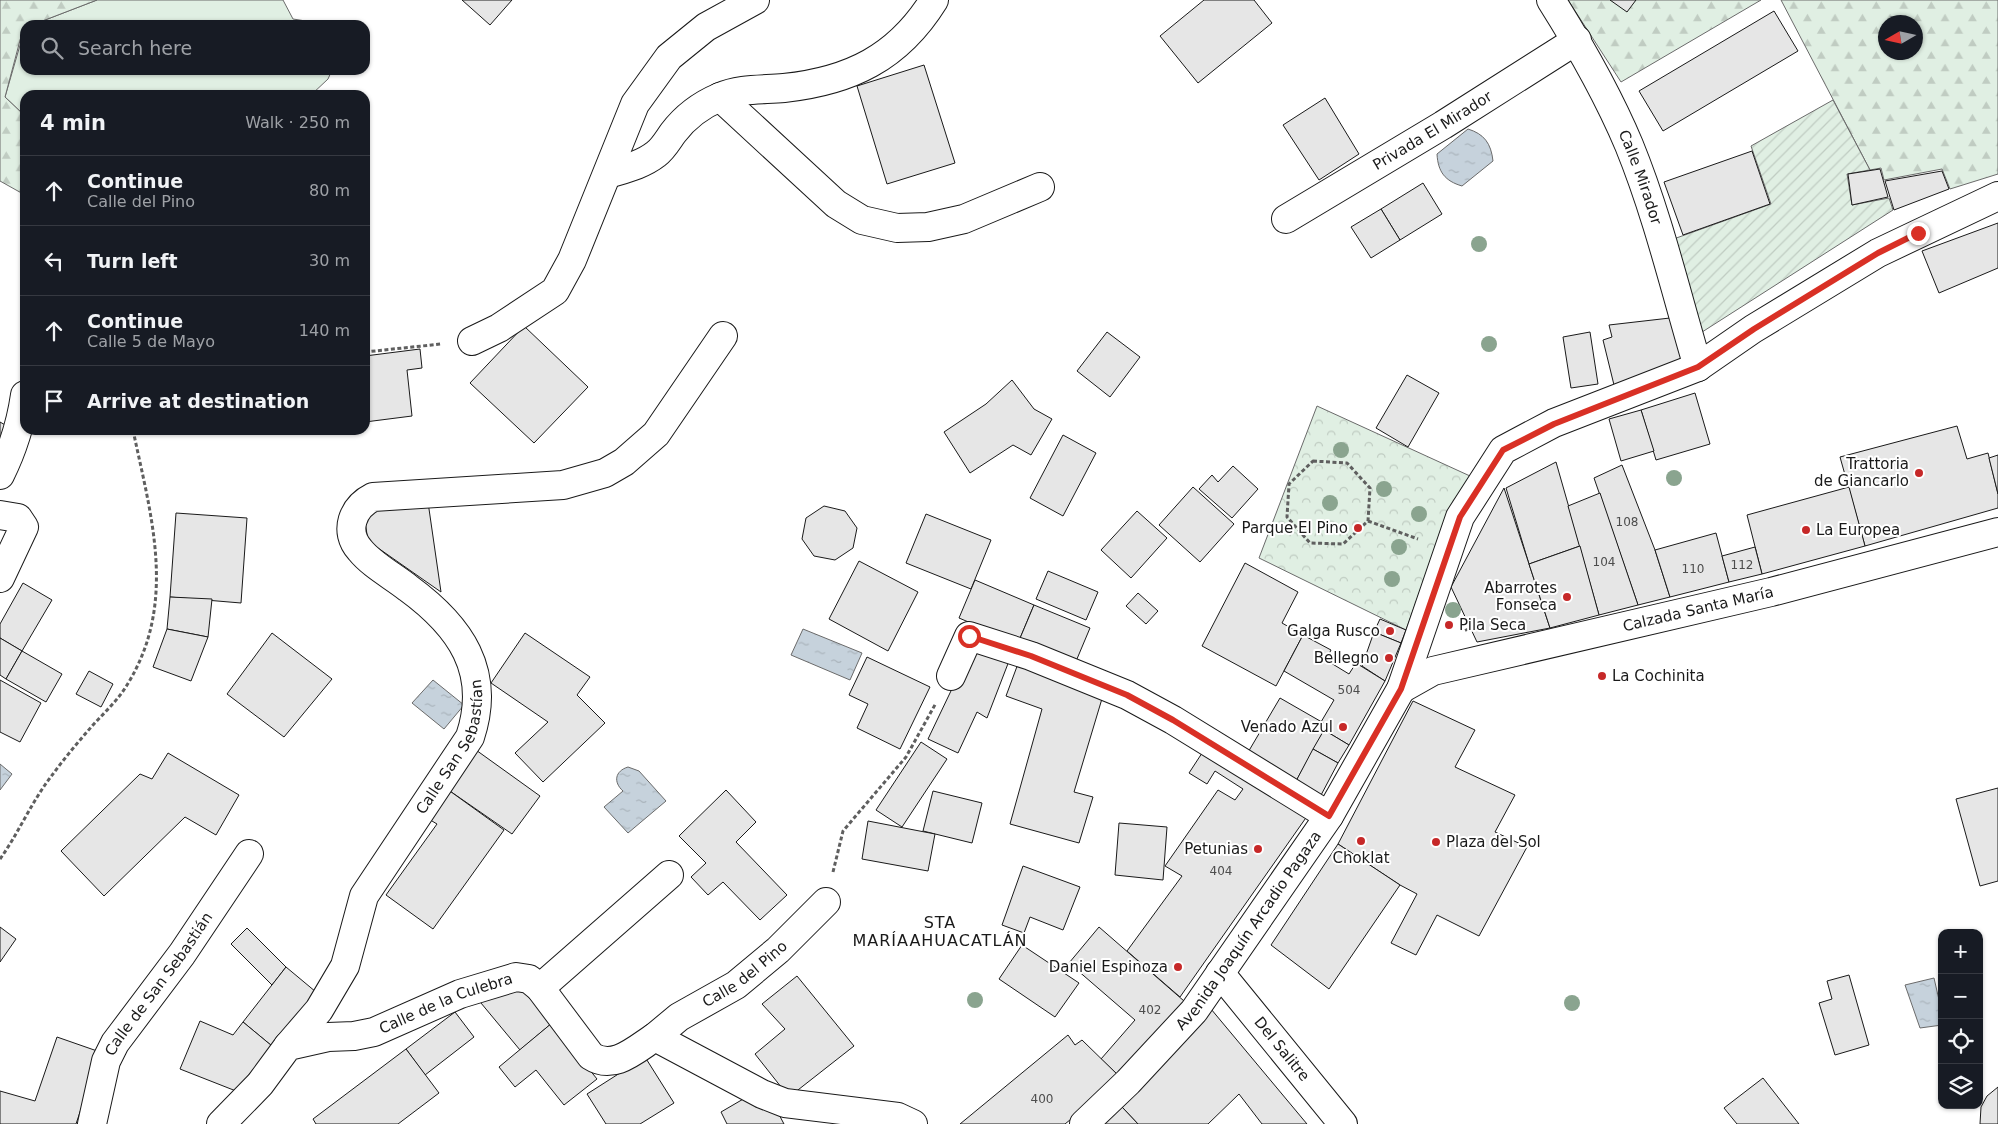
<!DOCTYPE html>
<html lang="en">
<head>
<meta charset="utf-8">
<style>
  :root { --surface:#171b24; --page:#242831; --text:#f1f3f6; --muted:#9ea1a6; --line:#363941 }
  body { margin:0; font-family:"DejaVu Sans",sans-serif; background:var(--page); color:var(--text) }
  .controls { position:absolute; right:15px; bottom:15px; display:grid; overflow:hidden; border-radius:10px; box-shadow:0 1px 4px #0004 }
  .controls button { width:45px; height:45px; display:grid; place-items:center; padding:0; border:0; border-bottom:1px solid var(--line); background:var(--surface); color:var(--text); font:25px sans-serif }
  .compass { position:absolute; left:1878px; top:15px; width:45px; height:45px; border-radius:50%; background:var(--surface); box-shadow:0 1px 4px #0004; rotate:261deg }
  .stop { position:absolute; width:15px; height:15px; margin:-11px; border:4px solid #d93025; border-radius:50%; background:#fff }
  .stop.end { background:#d93025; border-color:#fff; box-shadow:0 1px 5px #0008 }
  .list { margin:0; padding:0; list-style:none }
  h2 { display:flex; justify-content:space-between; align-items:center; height:65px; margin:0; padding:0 20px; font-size:21px }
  h2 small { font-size:16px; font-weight:400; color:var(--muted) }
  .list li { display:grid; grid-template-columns:32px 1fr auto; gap:15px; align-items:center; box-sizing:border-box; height:70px; padding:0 20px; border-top:1px solid var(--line) }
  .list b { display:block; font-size:19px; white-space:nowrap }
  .list p { margin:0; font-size:16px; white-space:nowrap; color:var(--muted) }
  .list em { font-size:16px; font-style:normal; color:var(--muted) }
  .icon { flex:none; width:28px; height:28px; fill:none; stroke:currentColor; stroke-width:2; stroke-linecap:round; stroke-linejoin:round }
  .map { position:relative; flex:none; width:1998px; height:1124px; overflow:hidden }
  .search { position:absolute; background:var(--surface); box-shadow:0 1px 4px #0004; left:20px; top:20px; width:350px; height:55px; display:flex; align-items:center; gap:12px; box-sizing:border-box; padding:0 18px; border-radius:15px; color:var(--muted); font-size:19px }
  .panel { position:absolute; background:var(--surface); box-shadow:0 1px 4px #0004; left:20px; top:90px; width:350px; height:345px; border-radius:15px }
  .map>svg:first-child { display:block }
</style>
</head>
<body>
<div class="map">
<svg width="1998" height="1124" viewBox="0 0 1998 1124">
  <defs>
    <pattern id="forest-firs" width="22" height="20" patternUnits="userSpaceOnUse" patternTransform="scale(1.25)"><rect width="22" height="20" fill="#e0efe3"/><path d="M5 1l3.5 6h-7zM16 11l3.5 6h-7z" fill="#c0ccc2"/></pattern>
    <pattern id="park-crowns" width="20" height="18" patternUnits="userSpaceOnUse" patternTransform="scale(1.25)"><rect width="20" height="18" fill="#e0efe3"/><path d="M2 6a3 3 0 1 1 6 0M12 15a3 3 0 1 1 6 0" fill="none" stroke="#c0ccc2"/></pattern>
    <pattern id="garden-furrows" width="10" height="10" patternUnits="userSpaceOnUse" patternTransform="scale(1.25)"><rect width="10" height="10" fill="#e0efe3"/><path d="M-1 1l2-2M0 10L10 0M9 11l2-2" fill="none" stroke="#c0ccc2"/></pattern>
    <pattern id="water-ripples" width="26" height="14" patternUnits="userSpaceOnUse" patternTransform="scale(1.25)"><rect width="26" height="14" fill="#c6d2dc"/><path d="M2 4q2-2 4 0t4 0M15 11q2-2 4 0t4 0" fill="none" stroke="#aab4bc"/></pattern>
  </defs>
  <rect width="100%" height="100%" fill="#fff"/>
  <!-- grass -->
  <g fill="#e0efe3" stroke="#6a6a6a">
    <polygon points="97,0 283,0 293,19 331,25 32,25"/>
    <polygon points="25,28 25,70 332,70 328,79 311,95 25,95 25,116 5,97"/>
  </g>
  <!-- forest -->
  <g fill="url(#forest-firs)" stroke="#6a6a6a" fill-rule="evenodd">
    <polygon points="0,0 97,0 32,25 25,25 23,29 5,97 25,116 25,195 0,181"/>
    <polygon points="1568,0 1761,0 1621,82"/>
    <path d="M1781,0h217v174l-48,15 -8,-20 -58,11 -3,-12 -11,2zM1916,22v30h-30v-30z"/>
  </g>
  <!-- park -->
  <polygon fill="url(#park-crowns)" stroke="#6a6a6a" points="1317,406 1470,476 1436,546 1406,630 1259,558"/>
  <!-- garden -->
  <polygon fill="url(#garden-furrows)" stroke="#6a6a6a" points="1833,100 1870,170 1847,174 1852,205 1889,198 1893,210 1699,334 1668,241 1771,204 1751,146"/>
  <!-- water -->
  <g fill="url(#water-ripples)" stroke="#6a6a6a">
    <path d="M1468,129c16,5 23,14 25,32l-31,25c-17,-5 -24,-14 -25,-32z"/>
    <polygon points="803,629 862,653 850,680 791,655"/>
    <polygon points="433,680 464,705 444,729 412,703"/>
    <polygon points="0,764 12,774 0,790"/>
    <path d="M628,767l11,4 27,30 -38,32 -24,-26 19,-16c-10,-9 -8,-20 5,-24z"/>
    <polygon points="1934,978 1942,1013 1942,1025 1920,1028 1905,985"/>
  </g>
  <!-- building -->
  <g fill="#e6e6e6" stroke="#1a1a1a">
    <polygon points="462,0 512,0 490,25"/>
    <polygon points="1204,0 1254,0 1272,23 1198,83 1160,36"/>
    <polygon points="1610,0 1636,0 1627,12"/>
    <polygon points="1774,11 1798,51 1663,131 1639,91"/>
    <polygon points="924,65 955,163 887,184 857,86"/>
    <polygon points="1325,98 1359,154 1319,180 1283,125"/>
    <polygon points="1752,151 1770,204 1683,235 1664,182"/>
    <polygon points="1880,169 1888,197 1852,205 1848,174"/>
    <polygon points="1942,171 1949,189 1894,210 1885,181"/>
    <polygon points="1423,183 1442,214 1400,240 1381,209"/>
    <polygon points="1381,209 1400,240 1371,258 1351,227"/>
    <polygon points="1998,223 1998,268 1939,293 1922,251"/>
    <polygon points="1670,318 1689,360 1614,385 1603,340 1612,337 1609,325"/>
    <polygon points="524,326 588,387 534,443 470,383"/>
    <polygon points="1107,332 1140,357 1110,397 1077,371"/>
    <polygon points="1590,332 1598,384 1571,388 1563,337"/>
    <polygon points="420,349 422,368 407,370 412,416 365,422 365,356"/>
    <polygon points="1407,375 1439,393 1408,447 1376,428"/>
    <polygon points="1012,380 1034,409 1052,419 1031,455 1013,445 970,473 944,432 986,404"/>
    <polygon points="1695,393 1710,444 1656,460 1641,410"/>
    <polygon points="1641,410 1654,451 1621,461 1609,419"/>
    <polygon points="0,422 7,426 0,439"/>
    <polygon points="1957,426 1967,459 1988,453 1998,494 1998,508 1865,546 1840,457"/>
    <polygon points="1063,435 1096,453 1063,516 1030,498"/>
    <polygon points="1998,455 1998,494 1989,458"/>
    <polygon points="1556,462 1580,546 1529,564 1506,488"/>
    <polygon points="1622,465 1655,550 1670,597 1638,605 1594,478"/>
    <polygon points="1233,466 1258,489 1232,518 1199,489 1212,475 1218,482"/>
    <polygon points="1193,487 1234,524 1200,562 1159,525"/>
    <polygon points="1849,487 1865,546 1762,574 1747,515"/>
    <polygon points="1504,488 1550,628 1477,642 1451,587"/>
    <polygon points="1600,493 1638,605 1599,615 1568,506"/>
    <polygon points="428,502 441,592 368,541 363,508"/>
    <polygon points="824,506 845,511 857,528 853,548 835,560 814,556 802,539 806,518"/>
    <polygon points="1137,511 1167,538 1131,578 1101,550"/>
    <polygon points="176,513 247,518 241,603 170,597"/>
    <polygon points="926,514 991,540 971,589 906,563"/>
    <polygon points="1716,533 1729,582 1670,597 1655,550"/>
    <polygon points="1580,546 1599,615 1550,628 1529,564"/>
    <polygon points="1755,547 1762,574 1729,582 1722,556"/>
    <polygon points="859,561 918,592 888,651 829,619"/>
    <polygon points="1245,563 1298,592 1282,623 1303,635 1276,686 1202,646"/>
    <polygon points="1048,571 1098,592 1086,620 1036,599"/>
    <polygon points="975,580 1034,605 1018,643 959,618"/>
    <polygon points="23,583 52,600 22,651 0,638 0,624"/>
    <polygon points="1138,593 1158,611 1146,624 1126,606"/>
    <polygon points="170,597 212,599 208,637 167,629"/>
    <polygon points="1034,605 1090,628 1074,666 1018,643"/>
    <polygon points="1380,619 1406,630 1401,643 1374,632"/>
    <polygon points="167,629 208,637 191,681 153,667"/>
    <polygon points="1374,632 1401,643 1385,681 1362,666"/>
    <polygon points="272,633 332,679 284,737 227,694"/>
    <polygon points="525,633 590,677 577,695 605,723 543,782 515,753 548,722 491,683"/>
    <polygon points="1303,635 1331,650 1326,660 1349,674 1356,663 1385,681 1349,745 1324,730 1327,725 1321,722 1334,700 1284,671"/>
    <polygon points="0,638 22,651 6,679 0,675"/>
    <polygon points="971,649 1009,661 987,718 977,712 958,753 928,739"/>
    <polygon points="22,651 62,674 46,702 6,679"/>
    <polygon points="867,657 930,687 900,749 857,728 868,704 849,695"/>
    <polygon points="1019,661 1104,692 1074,792 1093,797 1079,843 1010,824 1042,709 1006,696"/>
    <polygon points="89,671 113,684 101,707 76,694"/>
    <polygon points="0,680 41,703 20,742 0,732"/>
    <polygon points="1280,698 1327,725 1295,783 1247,754"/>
    <polygon points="1413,701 1475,730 1455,767 1515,795 1495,832 1527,847 1479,936 1437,915 1416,955 1391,943 1417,894 1400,885 1338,844"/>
    <polygon points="1324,730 1349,745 1338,763 1313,749"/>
    <polygon points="921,742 947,759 902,827 876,810"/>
    <polygon points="469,745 540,796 512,834 447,789"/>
    <polygon points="1206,747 1310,812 1180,997 1127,951 1182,876 1165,866 1218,790 1235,800 1243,789 1215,771 1207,784 1189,773"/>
    <polygon points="1313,749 1338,763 1320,797 1295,783"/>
    <polygon points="168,753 239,795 216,835 185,817 104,896 61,851 140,774 152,779"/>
    <polygon points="1998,788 1998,881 1980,886 1956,799"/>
    <polygon points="447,789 504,830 433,929 386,895 437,824 427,818"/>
    <polygon points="726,790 756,822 736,842 787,895 760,920 723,882 708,895 691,877 706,863 679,836"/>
    <polygon points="933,791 982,803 972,843 923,831"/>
    <polygon points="868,821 935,834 928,871 862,859"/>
    <polygon points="1119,823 1167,827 1163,880 1115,875"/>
    <polygon points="1338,844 1400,885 1329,989 1271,945"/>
    <polygon points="1023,866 1080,887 1063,930 1030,917 1024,933 1002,925"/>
    <polygon points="0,927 16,939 0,962"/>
    <polygon points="1099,927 1184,1001 1119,1076 1101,1059 1135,1020 1069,963"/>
    <polygon points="247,928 286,967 272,985 231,944"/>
    <polygon points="1022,945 1079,983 1055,1017 999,979"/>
    <polygon points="286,967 316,992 272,1046 243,1022"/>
    <polygon points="1849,975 1869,1045 1835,1055 1819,1003 1832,999 1827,981"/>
    <polygon points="797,976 854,1046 789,1097 755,1054 785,1029 762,1004"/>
    <polygon points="521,983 552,1023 520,1050 476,997"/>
    <polygon points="1211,1009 1307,1124 1262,1124 1239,1094 1208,1124 1138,1124 1122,1107"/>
    <polygon points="455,1012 474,1037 425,1075 406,1049"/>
    <polygon points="200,1021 233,1035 243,1022 272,1046 236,1091 180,1069"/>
    <polygon points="552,1023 597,1079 564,1105 536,1070 515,1087 499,1067"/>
    <polygon points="1068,1035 1075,1045 1082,1040 1121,1078 1065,1124 960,1124"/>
    <polygon points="57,1037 100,1052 76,1124 0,1124 0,1091 35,1101"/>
    <polygon points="406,1049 439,1093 398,1124 316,1124 313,1119"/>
    <polygon points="645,1057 674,1103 640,1124 606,1124 587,1094"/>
    <polygon points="1763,1078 1799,1124 1737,1124 1724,1108"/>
    <polygon points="1998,1087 1998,1124 1980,1124 1981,1107 1987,1096"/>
    <polygon points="745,1098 775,1107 784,1124 727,1124 721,1112"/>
    <polygon points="1122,1107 1138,1124 1103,1124"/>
  </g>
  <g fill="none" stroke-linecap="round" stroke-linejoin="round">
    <!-- minor casing -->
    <g stroke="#1a1a1a" stroke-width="30">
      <g id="minor">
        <path id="s1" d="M1551,0c29,46 57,95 78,145 29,71 47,148 69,222"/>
        <polyline points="720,97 836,204 862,220 897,228 928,227 964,219 1040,187"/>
        <path d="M608,174c16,-5 34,-9 48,-20 7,-5 12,-14 17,-21 12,-16 28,-28 47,-36 20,-9 43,-7 64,-9 66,-7 114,-30 150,-88"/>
        <path id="s2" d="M1286,219l157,-94 134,-85"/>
        <polyline points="472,341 499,328 555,291 572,260 635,104 669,57 706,27 755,0"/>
        <path d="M0,475c13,-26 21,-52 25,-80"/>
        <polyline points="0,515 18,518 24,527 0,578"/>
        <polyline points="951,676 969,636 1031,656 1127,695 1173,720 1329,816"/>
        <path id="s3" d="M1401,689l32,-18 338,-79 227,-60"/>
        <path id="s4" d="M1220,973l123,151"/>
        <polyline points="540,988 669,875"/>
        <path id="s5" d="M655,1037l24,-20 57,-32 42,-35 48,-48"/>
        <path id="s6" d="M288,1046l31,-36 26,-44 19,-70 106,-159c22,-66 -10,-111 -62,-149 -15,-12 -36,-23 -48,-38 -17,-19 -7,-43 13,-53l190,-12 42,-12 19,-11 32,-28 67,-98"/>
        <path id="s7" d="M92,1124l14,-63 9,-18 67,-89 67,-100"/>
        <path id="s8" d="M221,1124l39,-40 28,-38 40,-9 26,-1 20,-4 86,-38 56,-17 13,2 11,9 51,68c23,15 45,-7 64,-19l107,57 23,9 113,14 15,7"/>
        <path id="s9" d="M1084,1124l44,-42 66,-71 135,-195 72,-127 59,-172 43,-67 51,-27 144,-56 55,-38 125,-76 120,-57"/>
      </g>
    </g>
    <!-- path -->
    <g stroke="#5f5f5f" stroke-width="3" stroke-dasharray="4 2.5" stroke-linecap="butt">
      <polyline points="365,352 441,344"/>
      <polygon points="1313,461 1347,463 1370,488 1368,521 1343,544 1310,543 1287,517 1289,484"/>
      <polyline points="1368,521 1418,539"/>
      <polyline points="1460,617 1467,631"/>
      <path d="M0,859c18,-25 31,-56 50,-81 13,-18 28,-36 43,-53 12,-13 25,-25 34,-40 51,-82 24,-169 6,-255"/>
      <polyline points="833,872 843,831 906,757 936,703"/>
    </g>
    <!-- minor -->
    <use href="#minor" stroke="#fff" stroke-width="28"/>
  </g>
  <!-- trees -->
  <g fill="#8aa48f">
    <circle cx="1479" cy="244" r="8"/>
    <circle cx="1489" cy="344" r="8"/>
    <circle cx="1341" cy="450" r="8"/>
    <circle cx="1674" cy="478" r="8"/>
    <circle cx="1384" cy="489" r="8"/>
    <circle cx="1330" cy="503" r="8"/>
    <circle cx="1419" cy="514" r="8"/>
    <circle cx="1399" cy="547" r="8"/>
    <circle cx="1392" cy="579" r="8"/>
    <circle cx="1453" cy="610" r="8"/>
    <circle cx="975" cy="1000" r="8"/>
    <circle cx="1572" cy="1003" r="8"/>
  </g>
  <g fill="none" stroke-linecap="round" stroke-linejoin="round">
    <!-- route -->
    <polyline stroke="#d93025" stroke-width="6" points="969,636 1031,656 1127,695 1173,720 1329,816 1401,689 1460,517 1503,450 1554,424 1698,367 1754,329 1878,253 1918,233"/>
  </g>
  <!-- markers -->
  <g fill="#c62828" stroke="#fff" stroke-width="2">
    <circle cx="1919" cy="473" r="5"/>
    <circle cx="1358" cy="528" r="5"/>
    <circle cx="1806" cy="530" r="5"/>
    <circle cx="1567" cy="597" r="5"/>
    <circle cx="1449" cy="625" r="5"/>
    <circle cx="1390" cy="631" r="5"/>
    <circle cx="1389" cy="658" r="5"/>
    <circle cx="1602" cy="676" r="5"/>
    <circle cx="1343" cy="727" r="5"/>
    <circle cx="1361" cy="841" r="5"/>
    <circle cx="1436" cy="842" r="5"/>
    <circle cx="1258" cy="849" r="5"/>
    <circle cx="1178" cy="967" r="5"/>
  </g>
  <g text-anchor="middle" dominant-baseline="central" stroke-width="4" stroke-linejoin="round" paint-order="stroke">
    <!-- number labels -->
    <g font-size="12" fill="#4d4d4d">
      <text x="1627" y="522">108</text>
      <text x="1604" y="562">104</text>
      <text x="1742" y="565">112</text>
      <text x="1693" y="569">110</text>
      <text x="1349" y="690">504</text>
      <text x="1221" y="871">404</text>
      <text x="1150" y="1010">402</text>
      <text x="1042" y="1099">400</text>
    </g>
    <!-- street labels -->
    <g font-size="15" fill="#1a1a1a" stroke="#fff">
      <text stroke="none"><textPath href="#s2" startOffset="171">Privada El Mirador</textPath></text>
      <text stroke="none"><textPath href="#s1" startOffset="199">Calle Mirador</textPath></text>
      <text stroke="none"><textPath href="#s3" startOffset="309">Calzada Santa María</textPath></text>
      <text stroke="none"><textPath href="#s6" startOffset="346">Calle San Sebastían</textPath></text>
      <text stroke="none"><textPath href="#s9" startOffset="255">Avenida Joaquín Arcadio Pagaza</textPath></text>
      <text stroke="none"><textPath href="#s5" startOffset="110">Calle del Pino</textPath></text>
      <text stroke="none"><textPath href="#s7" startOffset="158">Calle de San Sebastián</textPath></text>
      <text stroke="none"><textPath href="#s8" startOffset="268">Calle de la Culebra</textPath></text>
      <text stroke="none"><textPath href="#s4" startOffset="98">Del Salitre</textPath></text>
    </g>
    <!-- poi labels -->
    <g font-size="15" fill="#1a1a1a" stroke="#fff" text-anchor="end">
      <text x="1909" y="464">Trattoria<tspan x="1909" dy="17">de Giancarlo</tspan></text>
      <text x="1348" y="528">Parque El Pino</text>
      <text x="1816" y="530" text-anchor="start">La Europea</text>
      <text x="1557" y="588">Abarrotes<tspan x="1557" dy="17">Fonseca</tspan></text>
      <text x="1459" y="625" text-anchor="start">Pila Seca</text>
      <text x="1380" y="631">Galga Rusco</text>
      <text x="1379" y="658">Bellegno</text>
      <text x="1612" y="676" text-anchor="start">La Cochinita</text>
      <text x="1333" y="727">Venado Azul</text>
      <text x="1446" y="842" text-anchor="start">Plaza del Sol</text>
      <text x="1248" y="849">Petunias</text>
      <text x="1361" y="858" text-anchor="middle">Choklat</text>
      <text x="1168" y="967">Daniel Espinoza</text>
    </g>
    <!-- neighbourhood labels -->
    <g font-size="16" letter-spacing="1" fill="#1a1a1a" stroke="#fff">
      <text x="940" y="922">STA<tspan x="940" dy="18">MARÍAAHUACATLÁN</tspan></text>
    </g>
  </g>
</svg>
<div class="controls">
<button>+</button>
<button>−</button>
<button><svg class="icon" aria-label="locate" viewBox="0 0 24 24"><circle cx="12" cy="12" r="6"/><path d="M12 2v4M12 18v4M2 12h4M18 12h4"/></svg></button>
<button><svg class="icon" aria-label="layers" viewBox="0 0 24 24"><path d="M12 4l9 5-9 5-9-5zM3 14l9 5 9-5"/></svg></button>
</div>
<svg class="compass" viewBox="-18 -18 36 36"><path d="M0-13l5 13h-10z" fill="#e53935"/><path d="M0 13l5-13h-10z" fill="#9ea1a6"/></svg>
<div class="stop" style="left:969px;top:636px"></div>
<div class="stop end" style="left:1918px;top:233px"></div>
<div class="search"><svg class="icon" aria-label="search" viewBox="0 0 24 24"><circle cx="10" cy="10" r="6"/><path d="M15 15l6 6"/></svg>Search here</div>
<section class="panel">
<h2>4 min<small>Walk · 250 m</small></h2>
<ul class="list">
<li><svg class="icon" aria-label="ahead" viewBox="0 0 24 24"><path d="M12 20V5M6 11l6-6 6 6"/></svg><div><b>Continue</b><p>Calle del Pino</p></div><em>80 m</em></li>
<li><svg class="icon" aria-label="left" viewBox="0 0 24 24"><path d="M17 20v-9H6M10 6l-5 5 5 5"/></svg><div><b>Turn left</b></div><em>30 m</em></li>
<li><svg class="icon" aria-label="ahead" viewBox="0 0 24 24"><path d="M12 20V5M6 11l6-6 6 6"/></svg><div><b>Continue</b><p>Calle 5 de Mayo</p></div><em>140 m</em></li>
<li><svg class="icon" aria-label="arrive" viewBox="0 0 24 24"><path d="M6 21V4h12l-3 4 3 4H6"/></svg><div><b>Arrive at destination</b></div></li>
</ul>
</section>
</div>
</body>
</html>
